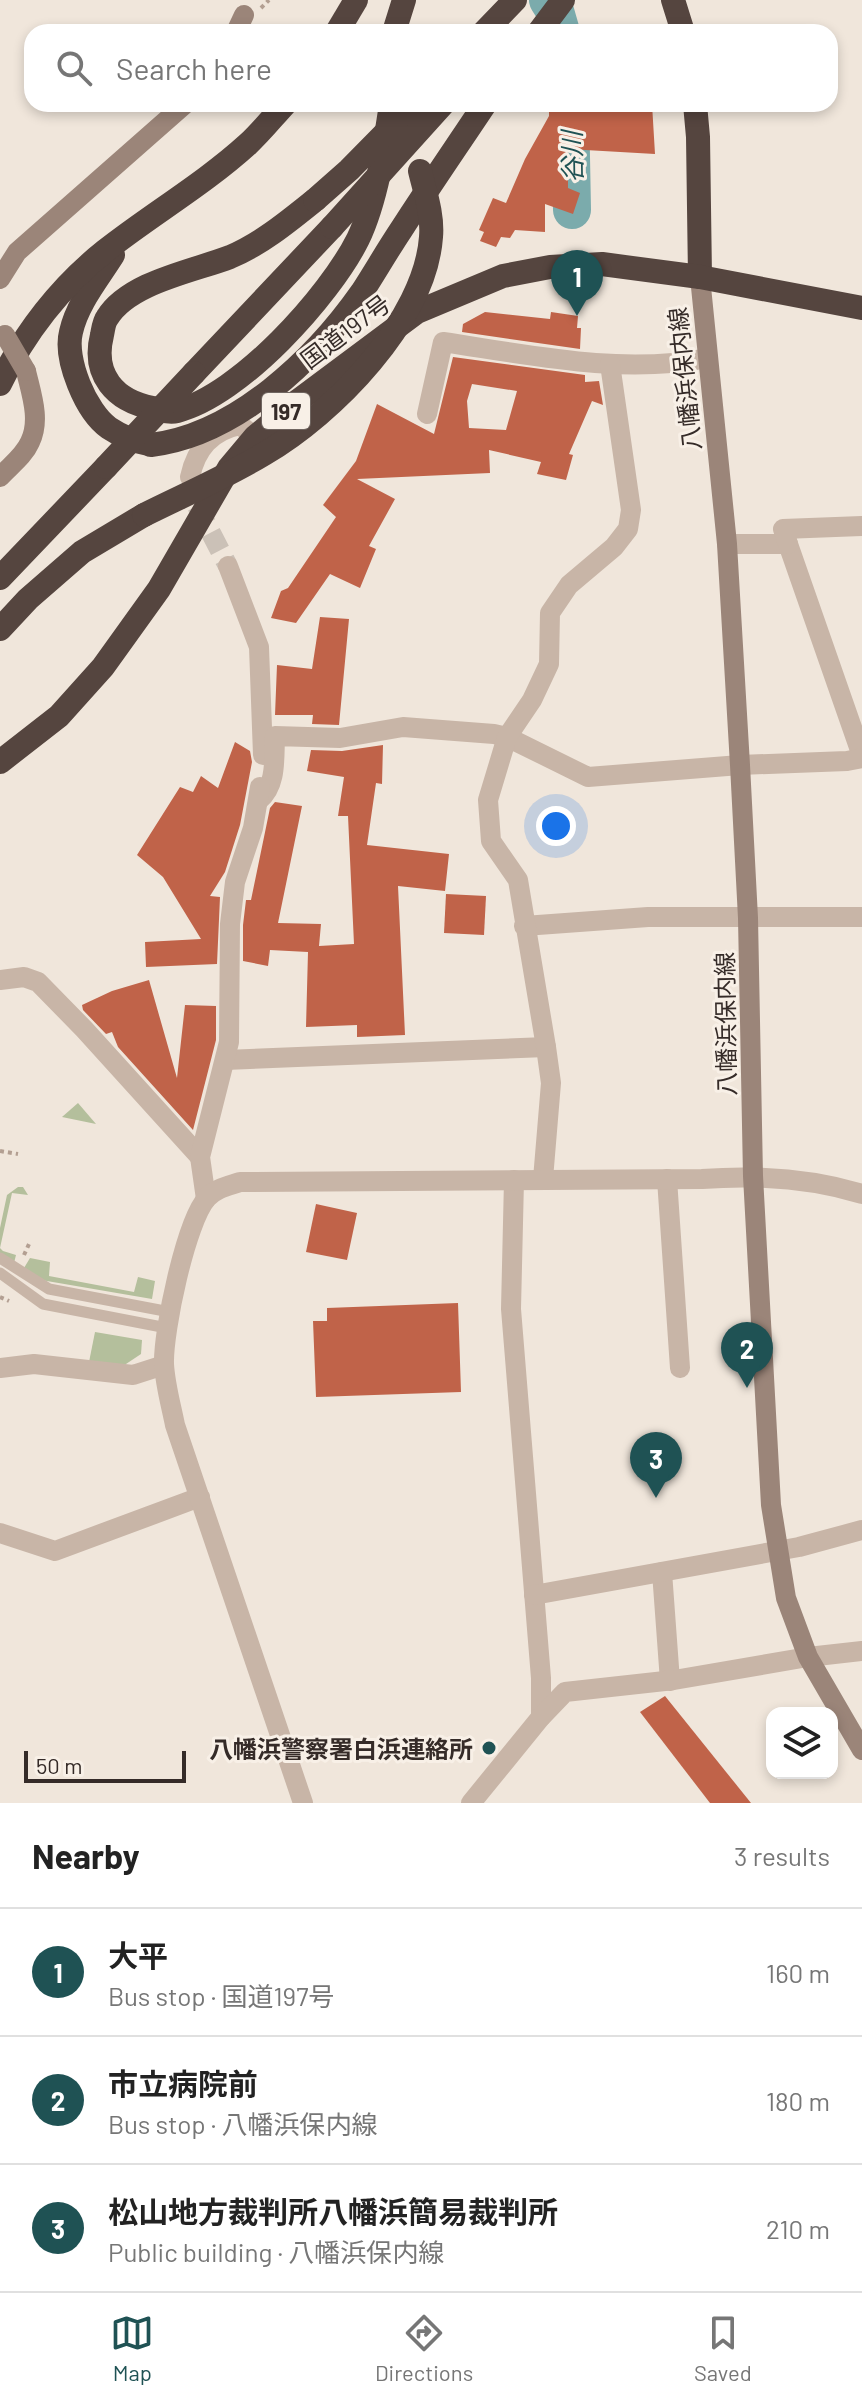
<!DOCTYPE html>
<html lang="en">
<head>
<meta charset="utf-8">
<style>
  :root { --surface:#fff; --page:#f6f6f6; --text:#222; --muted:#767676; --line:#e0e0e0; --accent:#1f5254 }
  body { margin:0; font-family:Barlow,"Noto Sans JP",sans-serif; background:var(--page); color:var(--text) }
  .controls { position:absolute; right:24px; bottom:24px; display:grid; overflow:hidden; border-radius:16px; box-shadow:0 4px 12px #0003 }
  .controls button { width:72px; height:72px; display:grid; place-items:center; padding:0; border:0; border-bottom:2px solid var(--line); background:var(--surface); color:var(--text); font:40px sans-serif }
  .scale { position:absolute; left:24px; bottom:20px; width:162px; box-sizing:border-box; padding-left:8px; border:4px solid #352b28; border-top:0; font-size:22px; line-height:28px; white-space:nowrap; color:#352b28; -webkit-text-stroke:6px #f8f0e7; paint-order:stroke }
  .you { position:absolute; left:556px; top:826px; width:28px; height:28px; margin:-20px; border:6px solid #fff; border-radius:50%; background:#1a73e8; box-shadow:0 0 0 12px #1a73e833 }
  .badge { display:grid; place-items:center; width:52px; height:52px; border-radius:50%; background:var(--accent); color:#fff; font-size:26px; font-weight:700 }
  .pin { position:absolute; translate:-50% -66px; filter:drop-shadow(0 2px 4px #0008) }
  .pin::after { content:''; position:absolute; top:42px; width:28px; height:24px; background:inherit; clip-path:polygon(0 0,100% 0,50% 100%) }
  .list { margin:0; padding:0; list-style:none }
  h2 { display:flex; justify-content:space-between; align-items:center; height:104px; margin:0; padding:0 32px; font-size:34px }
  h2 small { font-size:26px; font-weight:400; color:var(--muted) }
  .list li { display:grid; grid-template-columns:52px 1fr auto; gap:24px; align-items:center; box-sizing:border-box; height:128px; padding:0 32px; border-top:2px solid var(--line) }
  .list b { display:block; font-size:30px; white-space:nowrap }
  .list p { margin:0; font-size:26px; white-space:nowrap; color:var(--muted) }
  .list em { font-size:26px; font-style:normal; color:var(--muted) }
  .icon { flex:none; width:44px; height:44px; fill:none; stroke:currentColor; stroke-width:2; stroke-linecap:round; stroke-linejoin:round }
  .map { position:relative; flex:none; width:862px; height:1803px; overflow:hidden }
  .search { position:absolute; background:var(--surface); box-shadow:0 4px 12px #0003; left:24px; right:24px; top:24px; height:88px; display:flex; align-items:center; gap:20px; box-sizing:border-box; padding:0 28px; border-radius:24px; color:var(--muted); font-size:30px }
  .sheet { height:488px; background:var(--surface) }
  nav { display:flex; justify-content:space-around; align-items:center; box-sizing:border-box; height:112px; border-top:2px solid var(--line); background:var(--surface); font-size:22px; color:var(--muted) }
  nav a { display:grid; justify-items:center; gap:4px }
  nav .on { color:var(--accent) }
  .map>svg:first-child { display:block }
</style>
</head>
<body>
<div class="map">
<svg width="862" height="1803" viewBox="0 0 862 1803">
  <rect width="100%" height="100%" fill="#f0e6db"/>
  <!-- green -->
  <g fill="#b4bf9c">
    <polygon points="78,1103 96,1124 62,1117"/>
    <polygon points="18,1187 23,1187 28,1195 12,1193 0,1248 3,1251 16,1255 14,1263 0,1254 0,1228 7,1195"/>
    <polygon points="30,1258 50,1262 49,1276 134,1292 138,1277 155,1281 152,1299 41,1280 24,1268"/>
    <polygon points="95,1332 142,1340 141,1354 123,1366 89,1362"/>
  </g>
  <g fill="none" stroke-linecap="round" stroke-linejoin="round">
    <!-- river -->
    <g stroke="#7babac" stroke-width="38">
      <polyline points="548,0 555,11 561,32"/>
      <polyline points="570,104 572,210"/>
    </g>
  </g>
  <!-- building -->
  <g fill="#c06349" fill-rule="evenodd">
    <polygon points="554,104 606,104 606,106 652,104 655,154 568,149 568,188 580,193 573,214 545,204 545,232 515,230 510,238 501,237 496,247 480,241 484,232 479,230 493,198 506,203 525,159 549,116 549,107 554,107"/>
    <polygon points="485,312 550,319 551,312 578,316 577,328 581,328 580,349 462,332 463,324"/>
    <path d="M453,357l132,18v7l14,-1 4,24 -11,-4 -23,53 4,1 -7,25 -29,-6 4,-12 -52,-12 1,23 -133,6 38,20 -26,47 7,3 -16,39 -30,-14 -34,49 -25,-5 10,-27 7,-3 48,-71 -13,-12 33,-44 21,-57 57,30zM472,384l45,7 -11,39 -37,-2 -2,-27z"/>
    <polygon points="320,617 349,619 339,725 312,724 313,715 275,715 277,665 312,669"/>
    <polygon points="235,742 250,751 252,762 240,825 225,872 210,896 220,897 217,964 146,967 145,942 201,939 163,877 137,855 180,787 193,792 201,776 218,788"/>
    <polygon points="383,745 382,784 376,783 367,845 449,854 445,891 398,886 405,1035 357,1037 357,1025 306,1027 308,952 270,950 268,966 243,961 243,925 246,900 251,900 270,808 275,802 302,806 278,923 321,924 319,946 354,944 348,816 338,816 344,777 307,771 311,750 342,751"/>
    <polygon points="446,894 486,896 484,935 444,933"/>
    <polygon points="149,980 177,1078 185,1005 216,1006 216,1040 193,1130 118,1047 112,1032 106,1034 83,1010 82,1005 112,991"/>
    <polygon points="316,1204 357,1213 347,1260 306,1252"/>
    <polygon points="458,1303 461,1392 316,1397 313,1321 327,1321 327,1308"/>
    <polygon points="665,1696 751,1803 710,1803 640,1712"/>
  </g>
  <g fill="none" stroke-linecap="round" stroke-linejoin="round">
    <!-- street-tunnel -->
    <polyline stroke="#cbc1b7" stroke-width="20" stroke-dasharray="20 10" stroke-linecap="butt" points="197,506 228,566"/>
    <!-- path -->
    <g stroke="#b39f92" stroke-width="4" stroke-dasharray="4 4" stroke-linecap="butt">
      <polyline points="261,8 269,0"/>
      <polyline points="0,1151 18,1154"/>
      <polyline points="24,1255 29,1244"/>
      <polyline points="0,1297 9,1301"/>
    </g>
    <!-- lane -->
    <g stroke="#c8b5a7" stroke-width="11">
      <polyline points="0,1258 49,1289 170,1312"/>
      <polyline points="0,1273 43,1304 167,1328"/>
    </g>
    <!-- street -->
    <g stroke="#c8b5a7" stroke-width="20">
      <path d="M427,414l16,-72c87,13 178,33 265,16"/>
      <path d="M190,477c6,-28 21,-46 50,-52l15,12"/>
      <polyline points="727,544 788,544 862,756"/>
      <polyline points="788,544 783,529 862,526"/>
      <polyline points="228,566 259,647 263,755"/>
      <path d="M259,800c18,-14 15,-43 16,-64l65,2 63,-11 91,7 13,3 81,40 152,-12 107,-4 15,-3"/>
      <polyline points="524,926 648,917 862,917"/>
      <polyline points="0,980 24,977 38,982 84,1029 200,1157"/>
      <polyline points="225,1060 546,1047"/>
      <polyline points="543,1179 551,1083 546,1047 518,880 491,841 488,800 507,737 532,700 549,664 550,613 569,585 614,547 628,529 631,510 610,364"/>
      <polyline points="667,1179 680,1368"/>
      <polyline points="514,1180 511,1309 541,1678 541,1717"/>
      <polyline points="206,1199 200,1157 229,1042 230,924 235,882 253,828 260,787"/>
      <polyline points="0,1368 34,1364 133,1375 164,1365"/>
      <polyline points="0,1533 55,1551 200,1497"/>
      <polyline points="662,1572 670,1681"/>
      <polyline points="534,1595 799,1547 862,1530"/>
      <path d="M303,1803l-128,-378c-4,-20 -10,-41 -11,-61 -1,-33 22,-143 43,-166 9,-10 21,-12 33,-16l462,-3c54,-4 108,-1 160,15"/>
      <polyline points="471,1803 541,1717 565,1692 674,1680 808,1657 862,1651"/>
    </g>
    <!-- secondary -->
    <g stroke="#9b8579" stroke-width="20">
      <polyline points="236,32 244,15"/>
      <polyline points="700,277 727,544 740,765 748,918 753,1176 771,1505 786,1598 808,1657 862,1750"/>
      <polyline points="0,279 17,252 185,104"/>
      <path d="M0,477c10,-11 24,-21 30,-35 11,-22 1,-49 -4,-71"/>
    </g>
    <!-- highway -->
    <g stroke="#55453f" stroke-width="24">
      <polyline points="673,0 683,32"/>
      <polyline points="337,32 356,0"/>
      <polyline points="394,32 404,0"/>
      <polyline points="484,32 515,0"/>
      <polyline points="539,32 563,0"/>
      <polyline points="695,104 698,137 700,277"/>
      <path d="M315,200c-26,21 -54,44 -85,57 -36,14 -101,25 -123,61 -3,4 -4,12 -5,17 -10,40 13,66 51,73 8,2 16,5 24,3 63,-16 152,-114 181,-172 18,-37 27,-94 33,-135"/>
      <path d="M113,255c-15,24 -36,49 -42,77 -7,27 15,80 38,96 12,8 26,14 40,16"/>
      <polyline points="194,373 332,227"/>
      <path d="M0,384c24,-51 61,-98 105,-133 47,-37 99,-67 143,-107 13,-12 25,-27 37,-40"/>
      <polyline points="0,578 106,467"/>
      <polyline points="0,629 28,599 82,552 144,515"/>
      <polyline points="0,762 59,716 103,667 159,589 229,468 255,437 299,400 417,312 503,276 550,267 602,264 700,277 862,308"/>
    </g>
    <!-- secondary-bridge -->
    <polyline stroke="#9b8579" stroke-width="20" points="5,335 26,371"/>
    <!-- highway-bridge -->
    <g stroke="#55453f" stroke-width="24">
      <polyline points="315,200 349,170 414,104"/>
      <polyline points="332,227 443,104"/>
      <path d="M151,445c85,-10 164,-86 211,-153 13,-20 25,-41 39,-62 27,-42 56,-84 84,-126"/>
      <polyline points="106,467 194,373"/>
      <path d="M144,515c40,-20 82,-38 120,-61 69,-40 161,-134 167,-217 2,-22 -6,-45 -11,-66"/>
    </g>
  </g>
  <!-- markers -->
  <circle fill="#1f5254" stroke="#f8f0e7" stroke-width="3" cx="489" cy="1748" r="8"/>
  <g text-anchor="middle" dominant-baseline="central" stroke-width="6" stroke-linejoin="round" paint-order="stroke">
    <!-- shield labels -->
    <rect fill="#f8f0e7" stroke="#706661" stroke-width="2" x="262" y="393" width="48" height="36" rx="6"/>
    <g font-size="22" font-weight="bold" fill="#352b28">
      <text x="286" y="411">197</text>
    </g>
    <!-- street labels -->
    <g font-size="24" fill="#352b28" stroke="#f8f0e7">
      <text transform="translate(345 331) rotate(-37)">国道197号</text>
      <text transform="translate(684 379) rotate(-96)">八幡浜保内線</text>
      <text transform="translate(725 1024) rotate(-91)">八幡浜保内線</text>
    </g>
    <!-- poi labels -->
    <g font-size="24" font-weight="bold" fill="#352b28" stroke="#f8f0e7" text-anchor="end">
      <text x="473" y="1748">八幡浜警察署白浜連絡所</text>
    </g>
    <!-- water labels -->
    <g font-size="26" font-style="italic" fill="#1f5254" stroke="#f8f0e7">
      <text transform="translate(571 157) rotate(-91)">谷川</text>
    </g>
  </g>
</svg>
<div class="controls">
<button><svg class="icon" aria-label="layers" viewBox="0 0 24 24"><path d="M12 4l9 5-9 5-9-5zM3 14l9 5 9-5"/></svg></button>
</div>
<div class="scale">50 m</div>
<div class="you"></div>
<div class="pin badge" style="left:577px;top:316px">1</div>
<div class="pin badge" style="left:747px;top:1388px">2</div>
<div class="pin badge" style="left:656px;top:1498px">3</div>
<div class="search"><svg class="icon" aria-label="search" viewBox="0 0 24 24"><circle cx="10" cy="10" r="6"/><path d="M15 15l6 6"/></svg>Search here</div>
</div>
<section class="sheet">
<h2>Nearby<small>3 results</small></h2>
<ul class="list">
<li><span class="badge">1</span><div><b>大平</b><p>Bus stop · 国道197号</p></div><em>160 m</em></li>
<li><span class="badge">2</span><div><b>市立病院前</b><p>Bus stop · 八幡浜保内線</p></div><em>180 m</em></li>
<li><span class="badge">3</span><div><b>松山地方裁判所八幡浜簡易裁判所</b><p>Public building · 八幡浜保内線</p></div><em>210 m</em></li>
</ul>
</section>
<nav>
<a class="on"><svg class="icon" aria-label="map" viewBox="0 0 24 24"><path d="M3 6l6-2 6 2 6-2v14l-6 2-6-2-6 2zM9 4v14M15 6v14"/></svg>Map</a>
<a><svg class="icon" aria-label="directions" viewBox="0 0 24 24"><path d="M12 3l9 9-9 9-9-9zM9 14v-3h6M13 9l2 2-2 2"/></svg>Directions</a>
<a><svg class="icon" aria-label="saved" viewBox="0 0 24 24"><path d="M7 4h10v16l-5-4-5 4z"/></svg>Saved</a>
</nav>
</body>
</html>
